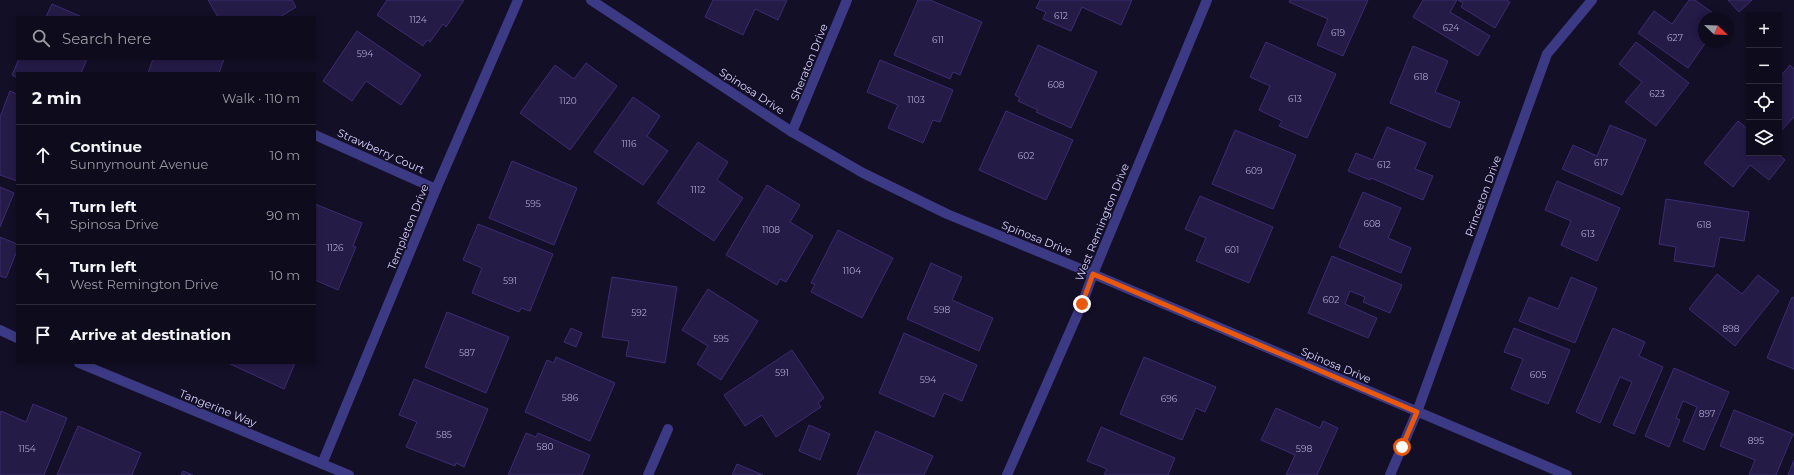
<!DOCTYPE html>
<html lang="en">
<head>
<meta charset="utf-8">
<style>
  :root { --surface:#0e0b1c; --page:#1c1929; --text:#f1f3f6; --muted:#9b9ba3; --line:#2e2b3b }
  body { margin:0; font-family:Montserrat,sans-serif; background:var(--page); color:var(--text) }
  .controls { position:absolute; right:12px; top:12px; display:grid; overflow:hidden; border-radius:0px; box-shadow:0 2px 6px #0003 }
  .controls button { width:36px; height:36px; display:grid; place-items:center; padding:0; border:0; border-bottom:1px solid var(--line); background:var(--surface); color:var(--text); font:20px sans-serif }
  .compass { position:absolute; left:1698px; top:12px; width:36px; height:36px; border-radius:50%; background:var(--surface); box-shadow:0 2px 6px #0003; rotate:113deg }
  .stop { position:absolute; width:12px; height:12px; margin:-9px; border:3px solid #ea580c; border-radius:50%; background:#fff }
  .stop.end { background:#ea580c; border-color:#fff; box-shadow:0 1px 4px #0008 }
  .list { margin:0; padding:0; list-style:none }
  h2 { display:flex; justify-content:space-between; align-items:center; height:52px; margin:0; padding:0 16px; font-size:17px }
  h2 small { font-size:13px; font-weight:400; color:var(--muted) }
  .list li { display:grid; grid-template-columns:26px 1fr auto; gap:12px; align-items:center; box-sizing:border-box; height:60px; padding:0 16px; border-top:1px solid var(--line) }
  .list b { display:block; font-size:15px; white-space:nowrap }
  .list p { margin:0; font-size:13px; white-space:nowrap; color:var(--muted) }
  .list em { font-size:13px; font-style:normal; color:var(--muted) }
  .icon { flex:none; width:22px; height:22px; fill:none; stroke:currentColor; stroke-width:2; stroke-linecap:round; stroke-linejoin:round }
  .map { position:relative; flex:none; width:1794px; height:475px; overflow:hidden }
  .search { position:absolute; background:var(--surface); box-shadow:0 2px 6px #0003; left:16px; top:16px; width:300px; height:44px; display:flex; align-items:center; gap:10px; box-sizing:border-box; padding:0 14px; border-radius:0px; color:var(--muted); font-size:15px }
  .panel { position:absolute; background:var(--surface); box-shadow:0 2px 6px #0003; left:16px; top:72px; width:300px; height:292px; border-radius:0px }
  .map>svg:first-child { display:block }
</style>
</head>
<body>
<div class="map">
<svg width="1794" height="475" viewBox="0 0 1794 475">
  <rect width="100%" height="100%" fill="#130f26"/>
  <!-- building -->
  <g fill="#241b47" stroke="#3b2d73">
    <polygon points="208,0 292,0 296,7 280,17 218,17"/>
    <polygon points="387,0 464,0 446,27 443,24 430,42 427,40 423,46 377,15"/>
    <polygon points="713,0 787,0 778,20 755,9 743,35 705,17"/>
    <polygon points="918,0 930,0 982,22 960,75 953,72 950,79 894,55"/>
    <polygon points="1040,0 1132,0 1121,25 1082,7 1071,31 1043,19 1046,12 1036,8"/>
    <polygon points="1290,0 1368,0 1343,56 1317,45 1328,19 1289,2"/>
    <polygon points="1423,0 1457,0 1450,12 1490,36 1478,56 1413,17"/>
    <polygon points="1458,0 1506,0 1510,2 1495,28 1461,7 1463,3"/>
    <polygon points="1689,0 1695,0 1720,18 1704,18 1704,42 1706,42 1688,68 1638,33 1654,11 1672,24"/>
    <polygon points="1728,0 1752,0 1739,12"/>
    <polygon points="52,4 82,17 46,17"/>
    <polygon points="357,31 421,75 401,105 366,81 352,101 323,81"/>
    <polygon points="1266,42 1336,74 1307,138 1279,126 1282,121 1259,110 1270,86 1250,77"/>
    <polygon points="1636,42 1689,83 1656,126 1625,102 1642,82 1619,64"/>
    <polygon points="1038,45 1097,72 1071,128 1036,112 1038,110 1018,101 1020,98 1015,95"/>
    <polygon points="1413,46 1448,61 1435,92 1460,102 1450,128 1390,103"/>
    <polygon points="19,59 87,59 81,73 17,73 17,78 12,75"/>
    <polygon points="153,59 224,59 219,73 148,73"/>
    <polygon points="880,60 953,90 940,122 933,120 923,143 888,128 898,105 867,92"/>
    <polygon points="586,63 617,86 570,150 520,113 555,65 574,79"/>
    <polygon points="1790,65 1794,69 1794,117 1780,132 1779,131 1779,78"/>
    <polygon points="10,91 17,94 17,181 0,175 0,117"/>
    <polygon points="633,97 660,116 647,136 668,151 643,185 594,152"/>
    <polygon points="1006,111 1073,140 1046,200 979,170"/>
    <polygon points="1738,121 1749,130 1749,153 1777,153 1785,160 1769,180 1750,165 1733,187 1704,163"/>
    <polygon points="1610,125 1646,140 1622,195 1562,169 1573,145 1597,156"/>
    <polygon points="1387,127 1426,143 1415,169 1433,176 1423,200 1371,178 1370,180 1348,171 1356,153 1373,160"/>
    <polygon points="1235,130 1296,155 1273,209 1212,184"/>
    <polygon points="698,142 728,162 717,180 743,198 714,241 657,203"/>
    <polygon points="512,161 577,188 554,245 489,218"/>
    <polygon points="1557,181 1620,208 1597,261 1561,245 1571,221 1545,210"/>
    <polygon points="767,185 800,205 790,222 813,236 786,282 780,279 777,285 726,255"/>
    <polygon points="0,187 14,193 0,227"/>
    <polygon points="1363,192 1401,208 1388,238 1411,248 1401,273 1339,247"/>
    <polygon points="1200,196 1273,227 1249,283 1196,261 1206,238 1185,229"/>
    <polygon points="1666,199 1749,212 1744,241 1720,237 1714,267 1674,261 1676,247 1659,244"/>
    <polygon points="315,204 362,223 353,246 356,247 338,290 315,280"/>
    <polygon points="478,224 553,254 530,311 521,308 519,312 472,293 482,268 463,260"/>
    <polygon points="838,230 893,258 862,318 811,292 815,284 811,283"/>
    <polygon points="0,237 17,244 17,251 6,278 0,276"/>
    <polygon points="1332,256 1402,285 1390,313 1363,302 1365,297 1350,291 1345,304 1377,318 1368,338 1308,313"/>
    <polygon points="931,263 962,277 952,300 993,318 979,351 907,319"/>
    <polygon points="1717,274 1742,294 1758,275 1779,291 1735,346 1689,309"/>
    <polygon points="612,277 677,287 665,363 626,356 629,341 602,337"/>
    <polygon points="1571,277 1597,288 1575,343 1519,321 1529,297 1558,309"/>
    <polygon points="708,289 758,321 721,380 697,364 708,346 682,330"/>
    <polygon points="1792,297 1794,298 1794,369 1767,358"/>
    <polygon points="447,312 509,337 486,393 425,367"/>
    <polygon points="571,328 582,333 576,347 564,342"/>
    <polygon points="1514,328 1570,350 1548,404 1511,389 1523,359 1504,352"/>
    <polygon points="1613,328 1645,342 1639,356 1663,367 1634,434 1613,425 1632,382 1620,377 1600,423 1576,412"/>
    <polygon points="904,333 977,365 962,401 944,393 934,417 879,393"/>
    <polygon points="792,350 824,398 818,403 821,407 776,437 762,415 745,426 724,395"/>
    <polygon points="556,357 615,383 590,441 525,412 547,360 554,363"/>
    <polygon points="1144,357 1216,387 1205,412 1196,408 1182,440 1120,414"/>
    <polygon points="228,363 295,363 284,389"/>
    <polygon points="1674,368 1729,392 1704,450 1683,441 1697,407 1683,401 1676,418 1680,420 1669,447 1645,436"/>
    <polygon points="414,379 488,409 464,467 456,463 455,466 406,447 417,422 399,415"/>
    <polygon points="33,404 67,418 44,475 0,475 0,415 1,411 26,422"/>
    <polygon points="1276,408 1320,428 1323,421 1338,428 1317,475 1286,475 1295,455 1261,440"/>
    <polygon points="1734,410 1793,434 1776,475 1749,475 1755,460 1720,446"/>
    <polygon points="809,425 830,434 820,460 799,451"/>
    <polygon points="78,426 141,453 132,475 57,475"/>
    <polygon points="1101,427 1175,458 1168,475 1104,475 1107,469 1087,461"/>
    <polygon points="876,431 933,456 924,475 857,475"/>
    <polygon points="526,433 536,437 538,433 590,455 582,475 508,475"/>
    <polygon points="1794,460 1794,475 1788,475"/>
    <polygon points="737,464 763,475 732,475"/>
    <polygon points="183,471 193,475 181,475"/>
  </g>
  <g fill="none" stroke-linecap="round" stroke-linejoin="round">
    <!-- minor -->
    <g stroke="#3d3a85" stroke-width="10">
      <polyline points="591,0 792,132 863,173 947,214 1093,274 1567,475"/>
      <polyline points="792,132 847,0"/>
      <polyline points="315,135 436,189"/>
      <polyline points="0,330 17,338"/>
      <polyline points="79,363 349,475"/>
      <polyline points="322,464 436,189 518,0"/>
      <polyline points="648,475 668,429"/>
      <polyline points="1007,475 1082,304 1093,274 1207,0"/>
      <polyline points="1390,475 1417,412 1547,54 1592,0"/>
    </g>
  </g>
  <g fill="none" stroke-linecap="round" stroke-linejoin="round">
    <!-- route -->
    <polyline stroke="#ea580c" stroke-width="5" points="1082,304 1093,274 1417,412 1402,447"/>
  </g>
  <g text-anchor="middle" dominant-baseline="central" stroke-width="3" stroke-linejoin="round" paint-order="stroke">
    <!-- number labels -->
    <g font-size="9" fill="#aca6d1">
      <text x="1061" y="15">612</text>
      <text x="418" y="19">1124</text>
      <text x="1451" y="27">624</text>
      <text x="1338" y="32">619</text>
      <text x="1675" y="37">627</text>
      <text x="938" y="39">611</text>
      <text x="365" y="53">594</text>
      <text x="1421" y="76">618</text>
      <text x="1056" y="84">608</text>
      <text x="1657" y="93">623</text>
      <text x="1295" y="98">613</text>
      <text x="916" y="99">1103</text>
      <text x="568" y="100">1120</text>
      <text x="629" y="143">1116</text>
      <text x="1026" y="155">602</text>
      <text x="1601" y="162">617</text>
      <text x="1384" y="164">612</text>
      <text x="1254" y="170">609</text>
      <text x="698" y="189">1112</text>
      <text x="533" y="203">595</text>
      <text x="1372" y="223">608</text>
      <text x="1704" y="224">618</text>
      <text x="771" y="229">1108</text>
      <text x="1588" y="233">613</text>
      <text x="335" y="247">1126</text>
      <text x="1232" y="249">601</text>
      <text x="852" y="270">1104</text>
      <text x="510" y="280">591</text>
      <text x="1331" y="299">602</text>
      <text x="942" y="309">598</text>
      <text x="639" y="312">592</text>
      <text x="1731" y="328">898</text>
      <text x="721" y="338">595</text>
      <text x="467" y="352">587</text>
      <text x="782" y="372">591</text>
      <text x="1538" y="374">605</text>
      <text x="928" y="379">594</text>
      <text x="570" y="397">586</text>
      <text x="1169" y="398">696</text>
      <text x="1707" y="413">897</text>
      <text x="444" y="434">585</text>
      <text x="1756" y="440">895</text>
      <text x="545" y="446">580</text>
      <text x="27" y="448">1154</text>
      <text x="1304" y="448">598</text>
    </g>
    <!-- street labels -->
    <g font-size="11" fill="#d9d4ff" stroke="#130f26">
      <text transform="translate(809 62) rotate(-68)">Sheraton Drive</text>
      <text transform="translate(752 91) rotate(33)">Spinosa Drive</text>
      <text transform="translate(381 151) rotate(24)">Strawberry Court</text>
      <text transform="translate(1483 196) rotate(-70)">Princeton Drive</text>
      <text transform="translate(1102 222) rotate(-68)">West Remington Drive</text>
      <text transform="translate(408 227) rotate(-68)">Templeton Drive</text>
      <text transform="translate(1037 238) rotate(22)">Spinosa Drive</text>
      <text transform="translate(1336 365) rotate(23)">Spinosa Drive</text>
      <text transform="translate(218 408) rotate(22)">Tangerine Way</text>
    </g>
  </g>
</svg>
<div class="controls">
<button>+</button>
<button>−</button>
<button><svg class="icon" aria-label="locate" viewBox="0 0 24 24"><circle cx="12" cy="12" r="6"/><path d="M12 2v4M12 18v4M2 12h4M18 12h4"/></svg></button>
<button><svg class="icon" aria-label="layers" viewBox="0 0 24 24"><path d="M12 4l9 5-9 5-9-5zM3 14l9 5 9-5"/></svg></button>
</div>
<svg class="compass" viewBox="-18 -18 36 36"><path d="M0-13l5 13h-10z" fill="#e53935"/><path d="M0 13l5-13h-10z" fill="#9b9ba3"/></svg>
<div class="stop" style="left:1402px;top:447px"></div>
<div class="stop end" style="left:1082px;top:304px"></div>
<div class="search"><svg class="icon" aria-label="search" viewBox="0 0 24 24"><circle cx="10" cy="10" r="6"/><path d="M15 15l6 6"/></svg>Search here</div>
<section class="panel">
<h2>2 min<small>Walk · 110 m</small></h2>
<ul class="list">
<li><svg class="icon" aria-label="ahead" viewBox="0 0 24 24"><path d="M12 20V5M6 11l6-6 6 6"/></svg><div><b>Continue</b><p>Sunnymount Avenue</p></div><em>10 m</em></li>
<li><svg class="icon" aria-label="left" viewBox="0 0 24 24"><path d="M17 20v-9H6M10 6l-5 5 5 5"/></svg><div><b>Turn left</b><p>Spinosa Drive</p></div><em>90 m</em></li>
<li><svg class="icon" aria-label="left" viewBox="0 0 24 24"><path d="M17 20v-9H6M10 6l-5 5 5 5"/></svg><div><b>Turn left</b><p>West Remington Drive</p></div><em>10 m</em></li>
<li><svg class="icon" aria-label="arrive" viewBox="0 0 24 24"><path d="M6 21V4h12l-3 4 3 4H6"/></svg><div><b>Arrive at destination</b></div></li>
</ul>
</section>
</div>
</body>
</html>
